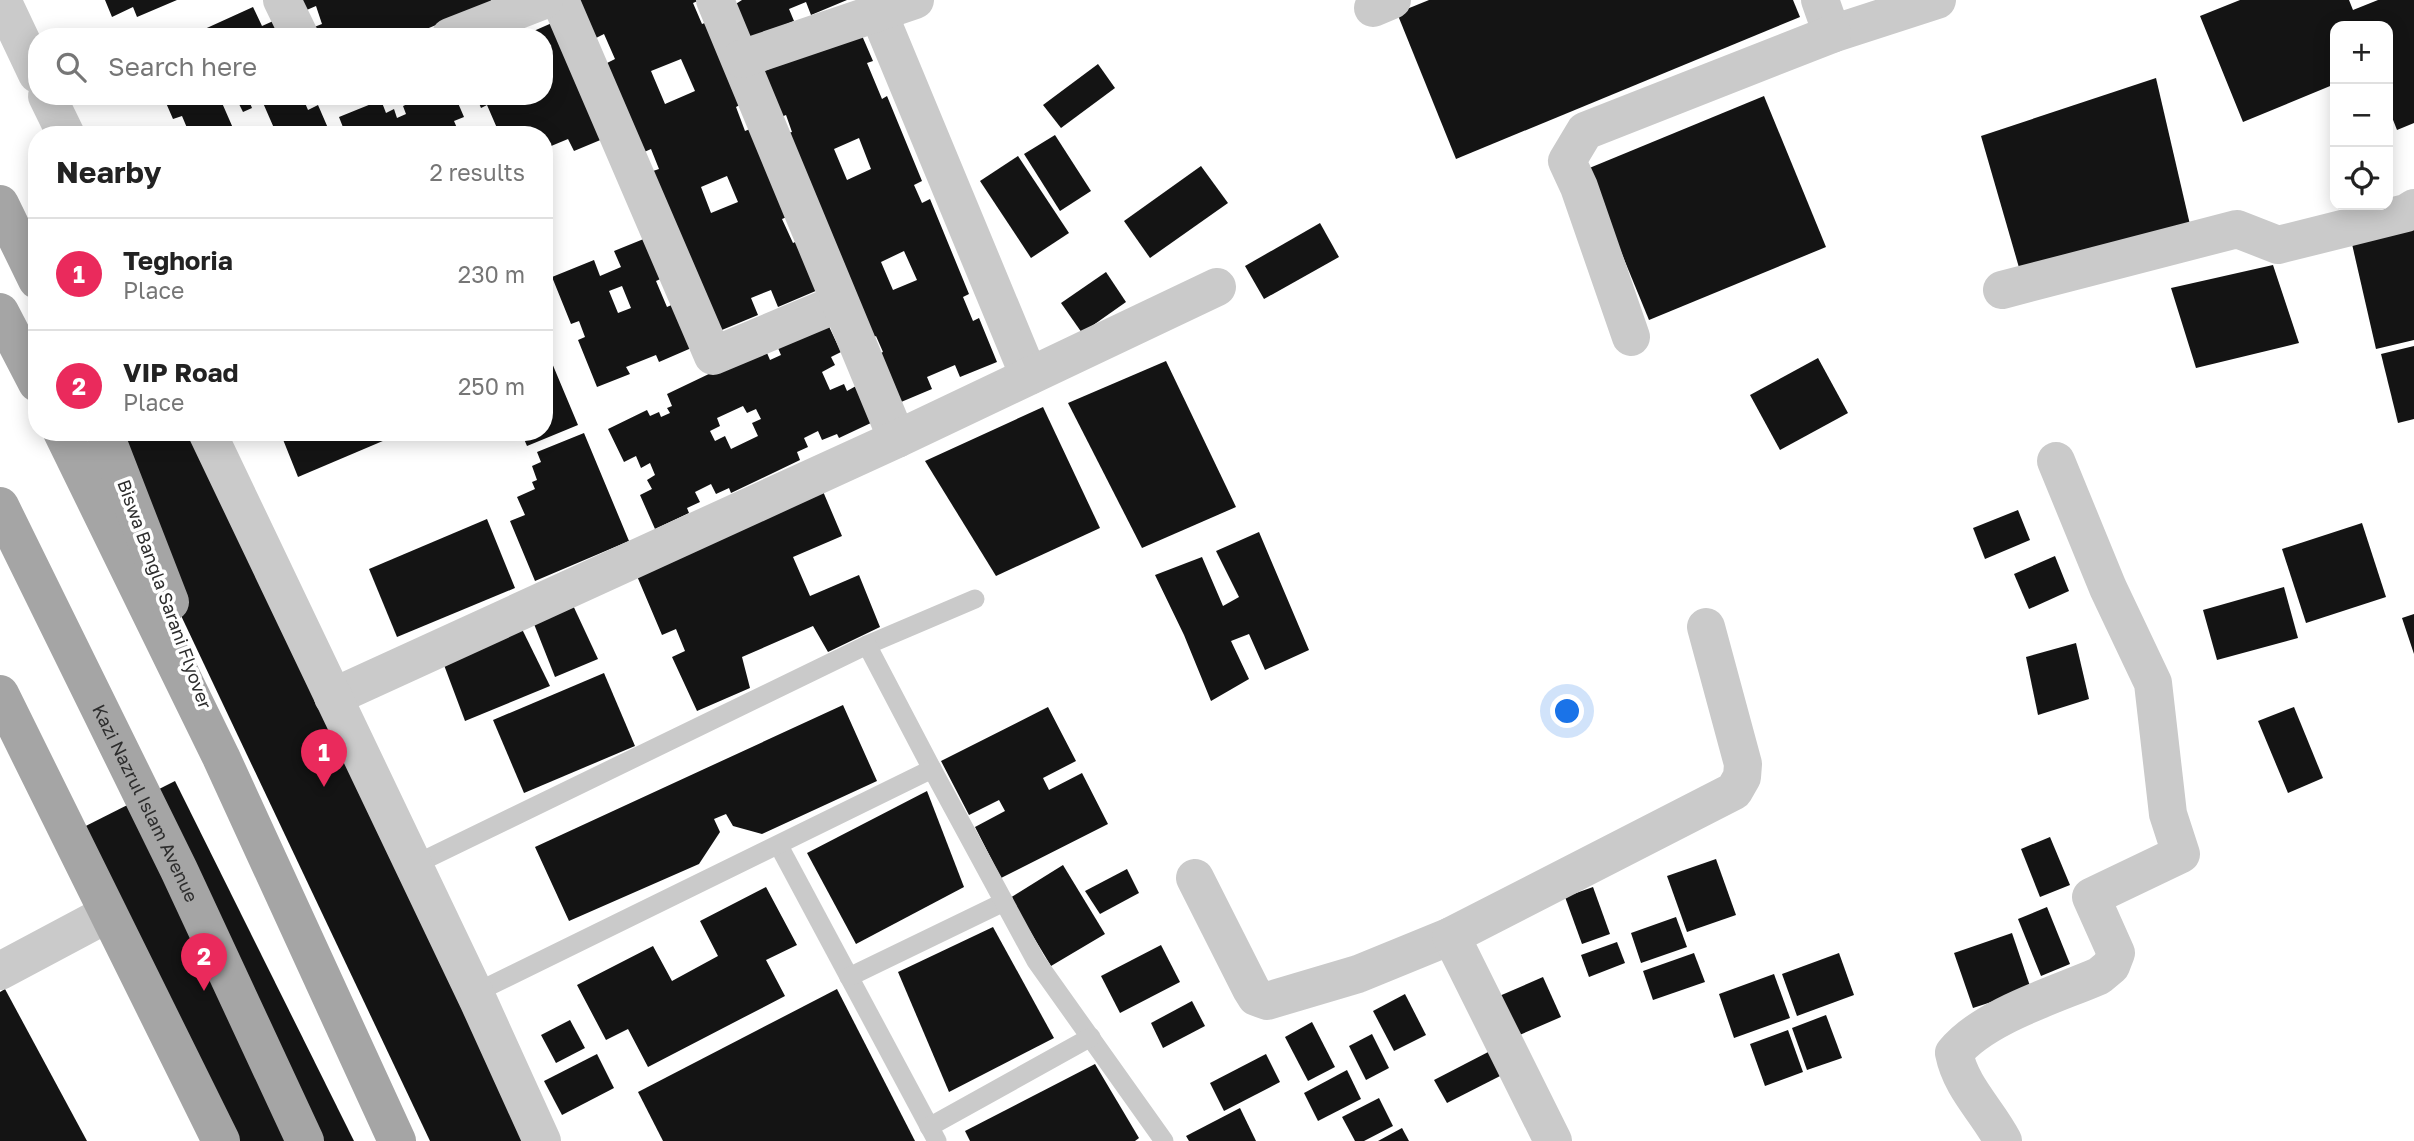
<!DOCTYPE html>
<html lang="en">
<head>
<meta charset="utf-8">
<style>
  :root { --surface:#fff; --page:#f6f6f6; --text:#222; --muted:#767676; --line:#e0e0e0; --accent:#ea2a5c }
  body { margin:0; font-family:"Golos Text",sans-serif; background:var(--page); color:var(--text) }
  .controls { position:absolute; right:21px; top:21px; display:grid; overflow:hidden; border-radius:14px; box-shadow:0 4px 18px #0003 }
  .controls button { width:63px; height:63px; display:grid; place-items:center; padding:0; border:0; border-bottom:2px solid var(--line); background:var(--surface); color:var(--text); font:35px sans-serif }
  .you { position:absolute; left:1568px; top:712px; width:24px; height:24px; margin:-18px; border:5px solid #fff; border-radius:50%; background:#1a73e8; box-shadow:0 0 0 10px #1a73e833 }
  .badge { display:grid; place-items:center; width:46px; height:46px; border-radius:50%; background:var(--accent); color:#fff; font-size:23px; font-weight:700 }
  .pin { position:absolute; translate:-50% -58px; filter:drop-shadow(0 2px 4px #0008) }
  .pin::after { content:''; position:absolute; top:37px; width:24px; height:21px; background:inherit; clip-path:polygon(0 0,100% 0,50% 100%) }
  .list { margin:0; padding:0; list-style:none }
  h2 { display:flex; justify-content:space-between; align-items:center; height:91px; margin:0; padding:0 28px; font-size:30px }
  h2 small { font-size:23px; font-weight:400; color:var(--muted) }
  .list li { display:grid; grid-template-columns:46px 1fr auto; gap:21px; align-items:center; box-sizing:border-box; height:112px; padding:0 28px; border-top:2px solid var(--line) }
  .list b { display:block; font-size:26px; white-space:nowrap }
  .list p { margin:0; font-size:23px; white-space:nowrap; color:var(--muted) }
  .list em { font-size:23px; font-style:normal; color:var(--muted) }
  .icon { flex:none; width:38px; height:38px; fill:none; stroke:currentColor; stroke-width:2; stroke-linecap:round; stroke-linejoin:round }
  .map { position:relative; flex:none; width:2414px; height:1141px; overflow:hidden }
  .search { position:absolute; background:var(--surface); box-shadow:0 4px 18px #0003; left:28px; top:28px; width:525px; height:77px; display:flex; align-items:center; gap:18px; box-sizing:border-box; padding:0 24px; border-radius:28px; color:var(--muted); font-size:26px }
  .panel { position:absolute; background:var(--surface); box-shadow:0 4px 18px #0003; left:28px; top:126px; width:525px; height:315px; border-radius:28px }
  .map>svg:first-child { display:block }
</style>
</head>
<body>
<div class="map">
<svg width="2414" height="1141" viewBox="0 0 2414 1141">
  <rect width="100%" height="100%" fill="#fff"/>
  <!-- building -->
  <g fill="#141414" fill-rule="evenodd">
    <polygon points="105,0 177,0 137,17 133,7 112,17"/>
    <polygon points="297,0 491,0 492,2 407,37 395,37 391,28 375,35 376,37 312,37 309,29 322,24 316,6 302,12"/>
    <path d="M578,0h122l-7,3 9,21 11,-4 34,81 -11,6 9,24 12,-5 37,88 -12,5 11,24 11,-5 21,49 -47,20 -7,-17 -20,8 7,17 -41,17 -67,-160 9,-3 -8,-20 -9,4 -37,-89 10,-5 -11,-25 -10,5zM681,59l14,32 -30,13 -14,-33zM727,176l11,26 -27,11 -10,-26z"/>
    <polygon points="742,0 847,0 811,15 806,2 789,9 794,21 745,41 731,7"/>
    <polygon points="1429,0 1793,0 1800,17 1456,159 1397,13"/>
    <polygon points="2240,0 2349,0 2353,10 2378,0 2414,0 2414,123 2397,130 2388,107 2388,26 2335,26 2335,84 2243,122 2200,16"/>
    <polygon points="253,7 262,26 280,18 288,37 187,37"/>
    <polygon points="561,19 610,136 574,151 568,139 544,149 544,135 500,135 487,105 481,108 476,96 544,96 544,37 520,37"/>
    <path d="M860,31l13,30 -6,2 15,36 5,-3 35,85 -8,4 8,18 8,-4 39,95 -6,3 10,24 6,-3 18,44 -37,15 -5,-12 -28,12 5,12 -38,16 -20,-49 9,-4 -7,-16 -8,4 -80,-207 4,-1 -6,-17 -5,2 -24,-43zM859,138l12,31 -24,11 -13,-31zM904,251l13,29 -24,10 -12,-28z"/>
    <polygon points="1098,64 1115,88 1061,128 1043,105"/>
    <polygon points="2156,78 2191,229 2020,271 1981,136"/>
    <polygon points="163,96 219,96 236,135 190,135 182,116 173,119"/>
    <polygon points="235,96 247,96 252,108 243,112"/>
    <polygon points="260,96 302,96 308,110 318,105 331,135 277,135"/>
    <polygon points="412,96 455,96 464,117 454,121 460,135 346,135 339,117 381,100 386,113 394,109 397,118 406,114 403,106 414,101"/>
    <polygon points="1764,96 1826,247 1649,320 1587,169"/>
    <polygon points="1055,135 1091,191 1060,211 1024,154"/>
    <polygon points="1018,156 1069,233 1031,258 980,181"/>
    <polygon points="1201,166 1228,203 1150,258 1124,221"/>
    <polygon points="1320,223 1339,257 1264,299 1245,266"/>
    <polygon points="2414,229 2414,340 2376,349 2352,244"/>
    <path d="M651,236l16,40 -11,5 11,26 11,-5 18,44 -37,16 -3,-7 -30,12 4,7 -33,13 -19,-47 7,-3 -6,-16 -8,3 -19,-47 42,-17 6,16 21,-9 -7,-16zM622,286l9,22 -13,5 -9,-22z"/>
    <polygon points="2273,265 2299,343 2196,368 2171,288"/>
    <polygon points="1106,272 1126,302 1082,333 1061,303"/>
    <path d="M825,318l16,34 -10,5 4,8 -13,7 8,18 14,-6 3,7 9,-5 17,36 -34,16 -2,-4 -15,6 -4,-9 -14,7 4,9 -11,5 3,8 -69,33 -2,-5 -13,6 -5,-10 -16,8 5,10 -13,6 2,5 -34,16 -15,-34 12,-6 -5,-9 8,-5 -5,-12 -9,5 -5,-12 -12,6 -16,-33 39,-19 3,6 9,-4 2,5 9,-4 -3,-5 5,-2 -5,-12 90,-43 10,2 3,7 11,-5 -3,-7zM743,406l4,7 9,-4 5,10 -9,4 6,13 -27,13 -6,-13 -10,5 -5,-10 10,-5 -3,-8z"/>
    <polygon points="544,344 578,425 527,446 521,432 544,432"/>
    <polygon points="2414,346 2414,419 2398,423 2381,354"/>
    <polygon points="1818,358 1848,413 1780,450 1750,395"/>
    <polygon points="1166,361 1236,507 1142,548 1068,403"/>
    <polygon points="1043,407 1100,528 996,576 925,461"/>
    <polygon points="94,432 217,432 554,1141 430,1141"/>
    <polygon points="280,432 404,432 298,477"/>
    <polygon points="584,433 629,541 535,581 510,521 525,515 517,497 535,489 532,482 537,480 532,466 541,462 537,452"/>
    <polygon points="822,489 842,536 793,557 810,596 859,575 880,627 828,652 813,626 742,657 750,688 697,711 672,657 685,651 676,629 662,635 634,569"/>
    <polygon points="2018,510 2030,540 1985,559 1973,528"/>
    <polygon points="487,519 515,588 397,637 369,569"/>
    <polygon points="2362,523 2386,597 2306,623 2282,549"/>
    <polygon points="1259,532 1309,650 1265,670 1249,634 1231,641 1249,679 1211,701 1184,635 1155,575 1202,557 1223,606 1239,597 1216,551"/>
    <polygon points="2055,556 2069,591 2029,609 2014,574"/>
    <polygon points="2284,587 2298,638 2217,660 2203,610"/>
    <polygon points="571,601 598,659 555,677 532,619"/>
    <polygon points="2414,614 2414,654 2402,618"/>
    <polygon points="520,625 550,686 465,721 441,657"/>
    <polygon points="2076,643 2089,699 2038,715 2026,657"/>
    <polygon points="604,673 635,746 524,793 493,720"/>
    <polygon points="843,705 877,781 762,834 733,826 726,814 714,819 720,832 699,864 569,921 535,847"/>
    <polygon points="1048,707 1076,761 1043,778 1049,790 1082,773 1108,824 1001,878 975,827 1005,811 999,800 969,815 941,761"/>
    <polygon points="2294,707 2323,778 2288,793 2258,721"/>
    <polygon points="175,781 354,1141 203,1141 54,842"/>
    <polygon points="927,791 964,887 856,944 807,853"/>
    <polygon points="2050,837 2070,885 2040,897 2021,849"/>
    <polygon points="1716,859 1736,915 1687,932 1667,876"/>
    <polygon points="1063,865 1105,934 1051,966 1010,898"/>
    <polygon points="1127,869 1139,893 1100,914 1085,891"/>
    <polygon points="766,887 797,945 766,960 785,996 648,1067 628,1029 606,1040 577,985 653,946 672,981 718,956 700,921"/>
    <polygon points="1593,887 1610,934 1582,944 1565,897"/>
    <polygon points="2047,907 2070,964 2041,976 2018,919"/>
    <polygon points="1676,917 1687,947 1641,963 1631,933"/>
    <polygon points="993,927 1054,1038 949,1092 898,972"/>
    <polygon points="2012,933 2031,989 1973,1008 1954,953"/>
    <polygon points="1617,942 1625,963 1589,977 1581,955"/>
    <polygon points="1161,945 1180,982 1120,1013 1101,976"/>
    <polygon points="1694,953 1705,982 1653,1000 1643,971"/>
    <polygon points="1839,953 1854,995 1797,1016 1782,974"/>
    <polygon points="1774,974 1790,1018 1734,1038 1719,994"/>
    <polygon points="1543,977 1561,1017 1515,1037 1497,997"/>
    <polygon points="5,989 87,1141 0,1141 0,992"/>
    <polygon points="837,989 915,1141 663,1141 638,1092"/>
    <polygon points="1405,994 1426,1035 1394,1051 1373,1011"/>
    <polygon points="1192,1001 1205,1026 1163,1048 1151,1023"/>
    <polygon points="1826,1015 1842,1058 1807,1070 1792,1028"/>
    <polygon points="570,1020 585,1048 556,1063 541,1035"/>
    <polygon points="1312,1022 1335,1067 1308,1081 1285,1037"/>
    <polygon points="1788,1030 1803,1072 1765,1086 1750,1044"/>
    <polygon points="1372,1034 1389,1068 1366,1080 1349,1046"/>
    <polygon points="1494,1049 1506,1073 1447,1103 1434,1080"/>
    <polygon points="597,1054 614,1088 562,1115 544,1081"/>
    <polygon points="1266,1054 1280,1082 1224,1111 1210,1083"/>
    <polygon points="1095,1064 1139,1138 1135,1141 970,1141 965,1131"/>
    <polygon points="1347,1070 1361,1099 1318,1121 1304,1093"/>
    <polygon points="1379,1098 1393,1126 1364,1141 1355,1141 1342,1117"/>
    <polygon points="1240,1108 1256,1141 1189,1141 1186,1136"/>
    <polygon points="1402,1128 1409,1141 1378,1141"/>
  </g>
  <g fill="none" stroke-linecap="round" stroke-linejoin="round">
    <!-- service -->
    <g stroke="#cacaca" stroke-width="19">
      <polyline points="867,645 975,599"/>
      <polyline points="779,846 937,1141"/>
      <polyline points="414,865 867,645 932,769"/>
      <polyline points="849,977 1004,902"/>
      <polyline points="475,993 932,769 1036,961 1164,1141"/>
      <polyline points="929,1127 1091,1037"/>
    </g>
    <!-- minor -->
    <g stroke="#cacaca" stroke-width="38">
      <polyline points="282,0 300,37"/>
      <polyline points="560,0 713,356 839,303"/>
      <polyline points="715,0 897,439"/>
      <polyline points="1820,0 1832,34 1937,0"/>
      <polyline points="1373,8 1392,0"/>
      <polyline points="878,12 1029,376"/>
      <polyline points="450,37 544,0"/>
      <polyline points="741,59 915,0"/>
      <polyline points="2002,290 2237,229 2278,245 2406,213 2414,208"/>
      <polyline points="1631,337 1579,187 1567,161 1585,131 1832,34"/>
      <polyline points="333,697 897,439 1217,287"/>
      <polyline points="1195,878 1251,989 1256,997 1267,1001 1358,974 1451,936"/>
      <polyline points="0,971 107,914"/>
      <polyline points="1553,1141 1451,936 1734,791 1742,777 1743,764 1706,627"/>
      <path d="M2003,1141c-16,-31 -42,-53 -49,-88 30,-37 101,-58 145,-77l12,-10 5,-13 -25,-56 90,-43 -13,-40 -15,-131 -45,-95 -52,-127"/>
    </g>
    <!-- tertiary -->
    <g stroke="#cacaca" stroke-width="38">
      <polyline points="2,0 37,74"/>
      <polyline points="47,96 66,135"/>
      <polyline points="207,432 478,1000 542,1141"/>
    </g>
    <!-- primary -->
    <g stroke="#a5a5a5" stroke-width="38">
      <polyline points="0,204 37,280"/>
      <polyline points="0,312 37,383"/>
      <polyline points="62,432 221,757 397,1141"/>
      <polyline points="104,432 170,602"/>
      <path id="s1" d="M0,506l179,364 126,271"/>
      <polyline points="0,694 221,1141"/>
    </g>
  </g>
  <g text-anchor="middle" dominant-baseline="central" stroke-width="7" stroke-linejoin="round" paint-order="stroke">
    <!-- street labels -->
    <g font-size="18" fill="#2d2d2d" stroke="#fff">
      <text transform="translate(165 594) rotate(70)">Biswa Bangla Sarani Flyover</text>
      <text stroke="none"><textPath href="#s1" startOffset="331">Kazi Nazrul Islam Avenue</textPath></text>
    </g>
  </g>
</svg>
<div class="controls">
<button>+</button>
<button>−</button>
<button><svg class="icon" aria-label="locate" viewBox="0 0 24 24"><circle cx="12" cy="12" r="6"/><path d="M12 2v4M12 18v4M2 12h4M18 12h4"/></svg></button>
</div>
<div class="you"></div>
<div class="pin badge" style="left:324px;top:787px">1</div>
<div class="pin badge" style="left:204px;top:991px">2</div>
<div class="search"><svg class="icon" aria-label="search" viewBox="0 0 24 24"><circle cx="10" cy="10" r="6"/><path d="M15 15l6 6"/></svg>Search here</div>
<section class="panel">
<h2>Nearby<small>2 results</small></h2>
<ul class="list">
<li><span class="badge">1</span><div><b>Teghoria</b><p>Place</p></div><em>230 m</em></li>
<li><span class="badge">2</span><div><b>VIP Road</b><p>Place</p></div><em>250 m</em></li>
</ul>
</section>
</div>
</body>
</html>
